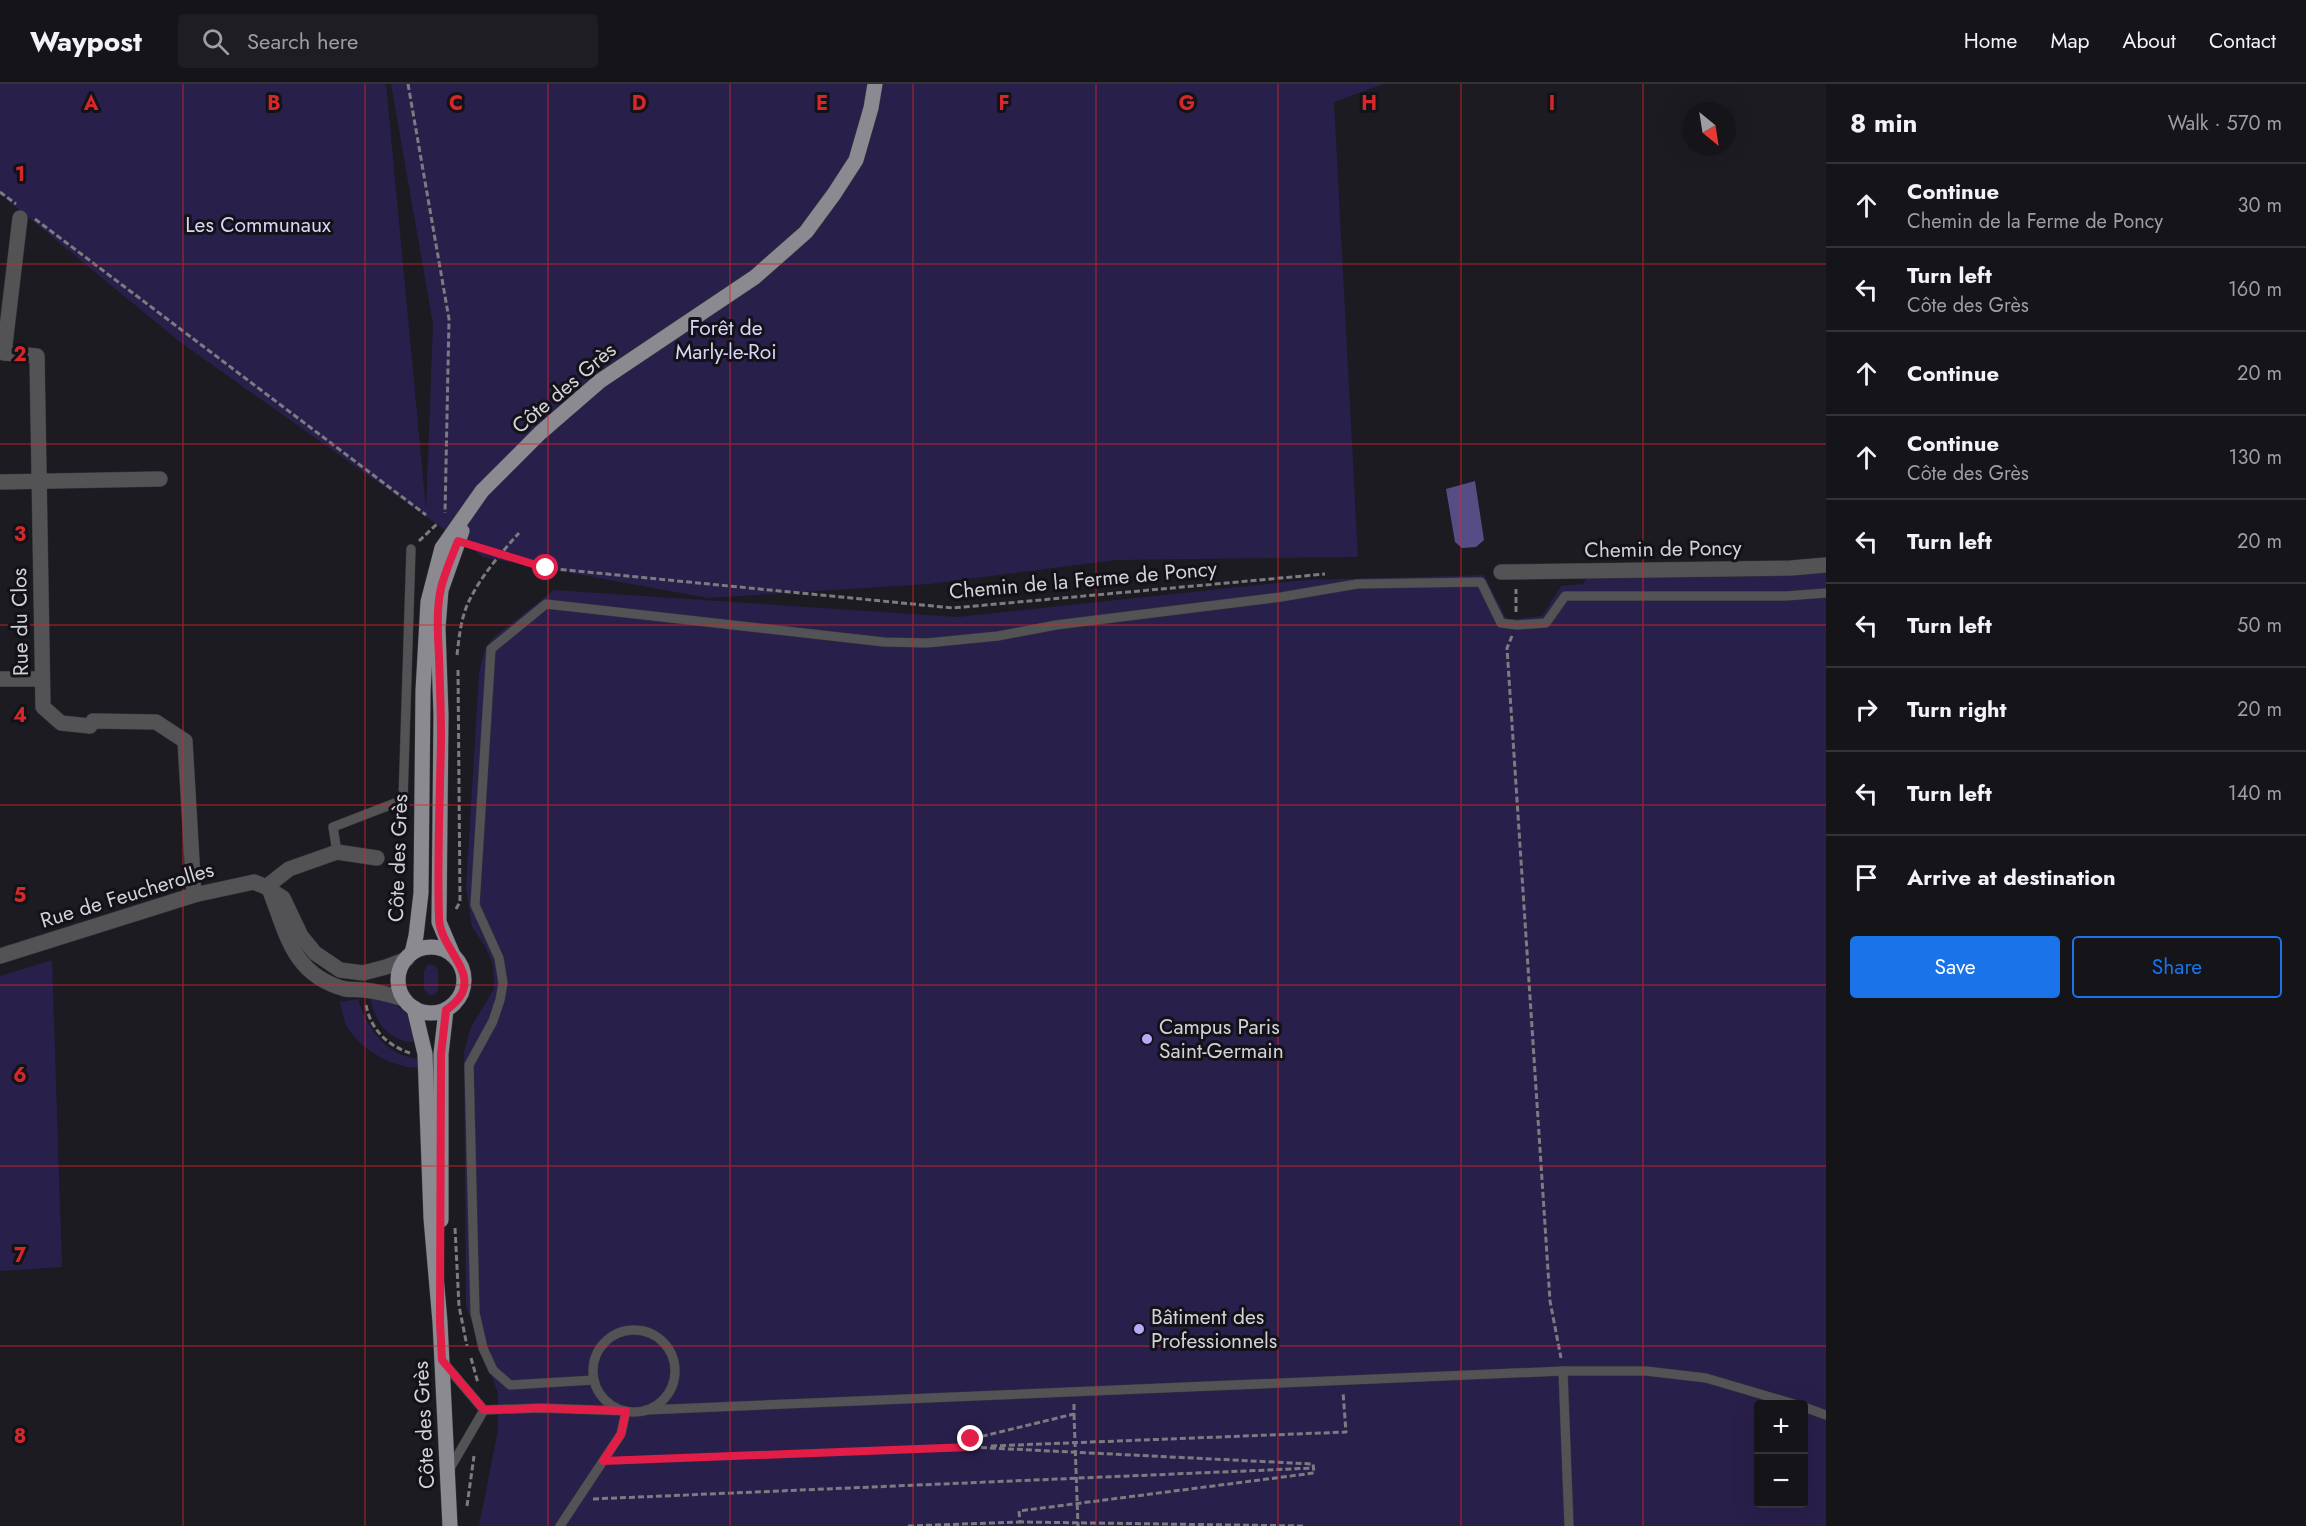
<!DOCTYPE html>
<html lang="en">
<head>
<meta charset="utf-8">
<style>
  :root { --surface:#151419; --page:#1e1d22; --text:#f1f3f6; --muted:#9d9ea2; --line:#343338; --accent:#1a73e8 }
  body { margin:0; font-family:Jost,sans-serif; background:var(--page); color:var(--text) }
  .controls { position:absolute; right:18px; bottom:18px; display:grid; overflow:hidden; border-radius:6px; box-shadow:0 6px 24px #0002 }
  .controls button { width:54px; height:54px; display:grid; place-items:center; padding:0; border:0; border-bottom:2px solid var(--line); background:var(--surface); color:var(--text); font:30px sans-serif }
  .compass { position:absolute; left:1682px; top:18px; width:54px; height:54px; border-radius:50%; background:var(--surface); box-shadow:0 6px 24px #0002; rotate:150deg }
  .stop { position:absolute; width:18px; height:18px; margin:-14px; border:4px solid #e11d48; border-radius:50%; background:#fff }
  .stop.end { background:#e11d48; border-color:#fff; box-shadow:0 2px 6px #0008 }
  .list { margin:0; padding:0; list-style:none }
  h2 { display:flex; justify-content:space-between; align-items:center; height:78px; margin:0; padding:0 24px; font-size:26px }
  h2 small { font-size:20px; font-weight:400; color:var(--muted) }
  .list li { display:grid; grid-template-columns:39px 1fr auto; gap:18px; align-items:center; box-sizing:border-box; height:84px; padding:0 24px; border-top:2px solid var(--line) }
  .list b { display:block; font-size:22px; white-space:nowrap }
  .list p { margin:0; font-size:20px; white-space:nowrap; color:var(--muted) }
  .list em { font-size:20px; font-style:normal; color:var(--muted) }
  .actions { display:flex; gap:12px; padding:18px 24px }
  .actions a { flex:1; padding:14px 0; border:2px solid var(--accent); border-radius:6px; text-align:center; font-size:21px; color:var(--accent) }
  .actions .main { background:var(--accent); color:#fff }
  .icon { flex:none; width:33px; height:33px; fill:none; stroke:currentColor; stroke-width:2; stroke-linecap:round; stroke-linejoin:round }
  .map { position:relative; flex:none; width:1826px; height:1442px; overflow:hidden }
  header { display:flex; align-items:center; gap:36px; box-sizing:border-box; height:84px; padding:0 30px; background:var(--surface); border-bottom:2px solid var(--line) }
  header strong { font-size:28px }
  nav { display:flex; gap:33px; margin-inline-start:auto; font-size:21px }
  .search { width:420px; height:54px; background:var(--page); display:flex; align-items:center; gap:15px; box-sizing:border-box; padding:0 21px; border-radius:6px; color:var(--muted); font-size:22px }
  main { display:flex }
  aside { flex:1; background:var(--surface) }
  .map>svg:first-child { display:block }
</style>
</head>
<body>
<header>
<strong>Waypost</strong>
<div class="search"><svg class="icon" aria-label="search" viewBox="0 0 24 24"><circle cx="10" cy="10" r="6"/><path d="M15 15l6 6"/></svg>Search here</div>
<nav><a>Home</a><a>Map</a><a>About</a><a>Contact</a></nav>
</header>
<main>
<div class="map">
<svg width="1826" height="1442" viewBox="0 0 1826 1442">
  <rect width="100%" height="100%" fill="#1c1b21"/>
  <!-- green -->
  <g fill="#291f4b" fill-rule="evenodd">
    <polygon points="0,0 386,0 426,425 433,240 391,0 1384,0 1334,18 1358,473 1116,476 929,500 708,514 483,473 180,258 0,110"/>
    <path d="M1826,487v955h-1347l19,-96v-37l-32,-87 -2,-254 7,-25 23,-38 -1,-24 -8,-19 -13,-19 -6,-39 13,-214 6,-26 9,-11 60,-47 403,27 349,-37 178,-5 23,45 35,-4 19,-30 22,-2 4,-7h126zM1758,1320h46v100h-46z"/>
    <polygon points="52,876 62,1183 0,1187 0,892"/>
    <polygon points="428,880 436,882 438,887 438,907 434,911 429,911 424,906 424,887"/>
    <path d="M370,912c33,10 38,13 50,46 -29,3 -46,-19 -50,-46z"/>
    <path d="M358,915c9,29 28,57 61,60l1,9c-27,0 -60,-18 -73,-42 -4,-7 -5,-16 -7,-24z"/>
  </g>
  <!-- water -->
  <polygon fill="#574d85" points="1475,397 1484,456 1476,463 1462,464 1455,458 1446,405"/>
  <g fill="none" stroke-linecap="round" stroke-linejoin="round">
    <!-- service casing -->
    <g stroke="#36353a" stroke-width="10">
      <g id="service">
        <polyline points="337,768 333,743 403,716 411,465"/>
        <circle cx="634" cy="1287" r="41"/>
        <polyline points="443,1278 484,1326 449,1386"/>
        <polyline points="1563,1287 1569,1442"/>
        <polyline points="594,1296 510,1301 493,1286 483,1264 475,1229 469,981 493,937 500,916 503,899 499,874 475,821 491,565 546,520 884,558 927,559 998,552 1056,541 1281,513 1357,500 1481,498 1501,539 1517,541 1546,539 1565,512 1786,512 1826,509"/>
        <polyline points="1804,1323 1826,1331"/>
        <polyline points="484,1326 540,1324 626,1327 621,1350 560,1442"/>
        <polyline points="646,1326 1563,1287 1646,1287 1706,1294 1794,1320"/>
      </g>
    </g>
    <!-- minor casing -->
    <g stroke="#36353a" stroke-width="16">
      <g id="minor">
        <polyline points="20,134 4,269 37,272 43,623 61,639 90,642 93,637 156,638 185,657 194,811"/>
        <polyline points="0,398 160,395"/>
        <polyline points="1501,488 1791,484 1826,481"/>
        <polyline points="0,595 42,595"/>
        <polyline points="266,803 289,785 337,768 377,774"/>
      </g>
    </g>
    <!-- tertiary casing -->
    <g stroke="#36353a" stroke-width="16">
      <g id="tertiary">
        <path d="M270,807c17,44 23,84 75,98 6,1 12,0 19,1 13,1 27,5 40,9"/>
        <polyline points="0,872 194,811 254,798 266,803 283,814 301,852 315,869 340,886 363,889 386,883 407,875"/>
      </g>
    </g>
    <!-- primary casing -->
    <g stroke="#36353a" stroke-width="16">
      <g id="primary">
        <circle cx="431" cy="896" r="33"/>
        <polyline points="412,869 416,852 421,809 423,607 428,518 442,464 482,407 540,349 600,297 755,193 806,148 834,110 856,76 871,24 875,0"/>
        <polyline points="453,871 439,838 441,631 438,544 441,506 462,447"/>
        <polyline points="414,924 425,970 431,1134 440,1238 450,1442"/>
        <polyline points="441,1136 441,970 446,926"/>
      </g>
    </g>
    <!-- path -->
    <g stroke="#7c7b80" stroke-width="3" stroke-dasharray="6 3" stroke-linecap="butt">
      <polyline points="408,0 449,235 445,429"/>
      <polyline points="0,108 16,120"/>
      <polyline points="35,135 426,431"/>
      <polyline points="419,457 438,439"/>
      <polyline points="474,462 546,484 953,524 1325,490"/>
      <polyline points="1516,528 1516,505"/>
      <polyline points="1512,552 1507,564 1550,1217 1561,1274"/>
      <path d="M457,571c2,-17 4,-38 12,-54 12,-25 32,-48 50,-68"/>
      <polyline points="456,825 460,818 458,584"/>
      <path d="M366,921c5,25 21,40 44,48"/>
      <polyline points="455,1144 459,1222 467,1262"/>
      <polyline points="471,1274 478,1299"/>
      <polyline points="1074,1320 1074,1330 971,1355 970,1363 1313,1380 1314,1389 1019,1427 1020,1438 1304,1442"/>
      <polyline points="1074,1330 1078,1442"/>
      <polyline points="991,1362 1346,1348 1343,1308"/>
      <polyline points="620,1377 970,1363"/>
      <polyline points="593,1415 1314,1384"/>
      <polyline points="467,1422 474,1372"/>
      <polyline points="908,1442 1020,1438"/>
    </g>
    <!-- service -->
    <use href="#service" stroke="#535356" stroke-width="9"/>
    <!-- minor -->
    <use href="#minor" stroke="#535356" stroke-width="15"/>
    <!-- tertiary -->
    <use href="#tertiary" stroke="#535356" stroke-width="15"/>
    <!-- primary -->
    <use href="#primary" stroke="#8a8a90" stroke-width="15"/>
  </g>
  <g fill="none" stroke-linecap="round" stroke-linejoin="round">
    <!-- route -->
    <path stroke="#e11d48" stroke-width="8" d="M546,484l-88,-27c-6,15 -13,31 -17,47 -5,22 -3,47 -2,69 1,28 2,55 2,82 -1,60 -4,120 -2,179 1,35 52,61 7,92l-5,44 -1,268 2,38 42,50 56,-2 86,3 -5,23 -18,27 367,-14 1,-8"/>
  </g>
  <!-- grid -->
  <path fill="none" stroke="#d62828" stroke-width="1.5" stroke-opacity="0.55" d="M183,0v1442M365,0v1442M548,0v1442M730,0v1442M913,0v1442M1096,0v1442M1278,0v1442M1461,0v1442M1643,0v1442M0,180h1826M0,360h1826M0,541h1826M0,721h1826M0,901h1826M0,1082h1826M0,1262h1826"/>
  <!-- markers -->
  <g fill="#b7abf8" stroke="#131218" stroke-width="2">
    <circle cx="1147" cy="955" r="6"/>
    <circle cx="1139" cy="1245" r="6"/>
  </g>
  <g text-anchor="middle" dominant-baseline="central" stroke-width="6" stroke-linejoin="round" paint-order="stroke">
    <!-- park labels -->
    <g font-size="21" fill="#d9d5f8" stroke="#131218">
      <text x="258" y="141">Les Communaux</text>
      <text x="726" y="244">Forêt de<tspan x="726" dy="24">Marly-le-Roi</tspan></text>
    </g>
    <!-- street labels -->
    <g font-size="21" fill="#d3d2d6" stroke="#131218">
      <text transform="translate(564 304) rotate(-40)">Côte des Grès</text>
      <text transform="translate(1663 465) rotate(-1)">Chemin de Poncy</text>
      <text transform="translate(1083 496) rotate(-5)">Chemin de la Ferme de Poncy</text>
      <text transform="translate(20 538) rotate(-91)">Rue du Clos</text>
      <text transform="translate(398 774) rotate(-88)">Côte des Grès</text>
      <text transform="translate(127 811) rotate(-17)">Rue de Feucherolles</text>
      <text transform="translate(424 1341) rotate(-93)">Côte des Grès</text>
    </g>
    <!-- poi labels -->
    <g font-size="21" fill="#d3d2d6" stroke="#131218" text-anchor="start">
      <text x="1159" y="943">Campus Paris<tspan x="1159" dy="24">Saint-Germain</tspan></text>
      <text x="1151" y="1233">Bâtiment des<tspan x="1151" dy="24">Professionnels</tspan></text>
    </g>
  </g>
  <g font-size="20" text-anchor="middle" font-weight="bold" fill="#d62828" stroke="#131218" stroke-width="6" stroke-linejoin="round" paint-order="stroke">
    <text x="91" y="26">A</text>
    <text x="274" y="26">B</text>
    <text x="456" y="26">C</text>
    <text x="639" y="26">D</text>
    <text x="822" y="26">E</text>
    <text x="1004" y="26">F</text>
    <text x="1187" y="26">G</text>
    <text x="1369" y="26">H</text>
    <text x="1552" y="26">I</text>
    <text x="20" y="97">1</text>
    <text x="20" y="277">2</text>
    <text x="20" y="457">3</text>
    <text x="20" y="638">4</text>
    <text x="20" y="818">5</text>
    <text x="20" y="998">6</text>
    <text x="20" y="1178">7</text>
    <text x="20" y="1359">8</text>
  </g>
</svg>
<div class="controls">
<button>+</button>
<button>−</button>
</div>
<svg class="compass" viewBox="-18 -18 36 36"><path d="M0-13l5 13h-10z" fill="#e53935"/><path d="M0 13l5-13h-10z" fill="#9d9ea2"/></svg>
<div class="stop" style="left:546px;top:484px"></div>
<div class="stop end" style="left:971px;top:1355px"></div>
</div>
<aside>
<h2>8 min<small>Walk · 570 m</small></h2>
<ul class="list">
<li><svg class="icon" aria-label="ahead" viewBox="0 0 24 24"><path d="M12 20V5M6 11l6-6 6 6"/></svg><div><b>Continue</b><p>Chemin de la Ferme de Poncy</p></div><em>30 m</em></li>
<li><svg class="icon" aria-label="left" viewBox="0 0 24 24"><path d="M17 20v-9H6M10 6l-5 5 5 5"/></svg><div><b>Turn left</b><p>Côte des Grès</p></div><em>160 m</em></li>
<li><svg class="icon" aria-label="ahead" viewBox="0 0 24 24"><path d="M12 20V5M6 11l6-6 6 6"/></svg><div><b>Continue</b></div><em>20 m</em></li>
<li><svg class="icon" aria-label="ahead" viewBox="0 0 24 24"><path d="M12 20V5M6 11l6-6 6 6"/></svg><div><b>Continue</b><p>Côte des Grès</p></div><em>130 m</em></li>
<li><svg class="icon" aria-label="left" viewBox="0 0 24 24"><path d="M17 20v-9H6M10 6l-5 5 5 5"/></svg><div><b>Turn left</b></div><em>20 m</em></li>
<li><svg class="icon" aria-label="left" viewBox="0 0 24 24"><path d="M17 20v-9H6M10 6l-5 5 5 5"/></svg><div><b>Turn left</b></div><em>50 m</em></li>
<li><svg class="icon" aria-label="right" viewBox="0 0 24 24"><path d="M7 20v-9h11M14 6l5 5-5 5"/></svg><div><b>Turn right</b></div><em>20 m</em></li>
<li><svg class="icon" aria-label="left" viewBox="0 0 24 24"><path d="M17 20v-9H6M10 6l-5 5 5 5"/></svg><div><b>Turn left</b></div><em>140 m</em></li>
<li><svg class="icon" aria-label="arrive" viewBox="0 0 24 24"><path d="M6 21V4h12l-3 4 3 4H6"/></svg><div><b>Arrive at destination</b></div></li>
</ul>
<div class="actions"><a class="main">Save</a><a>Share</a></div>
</aside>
</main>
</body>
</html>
